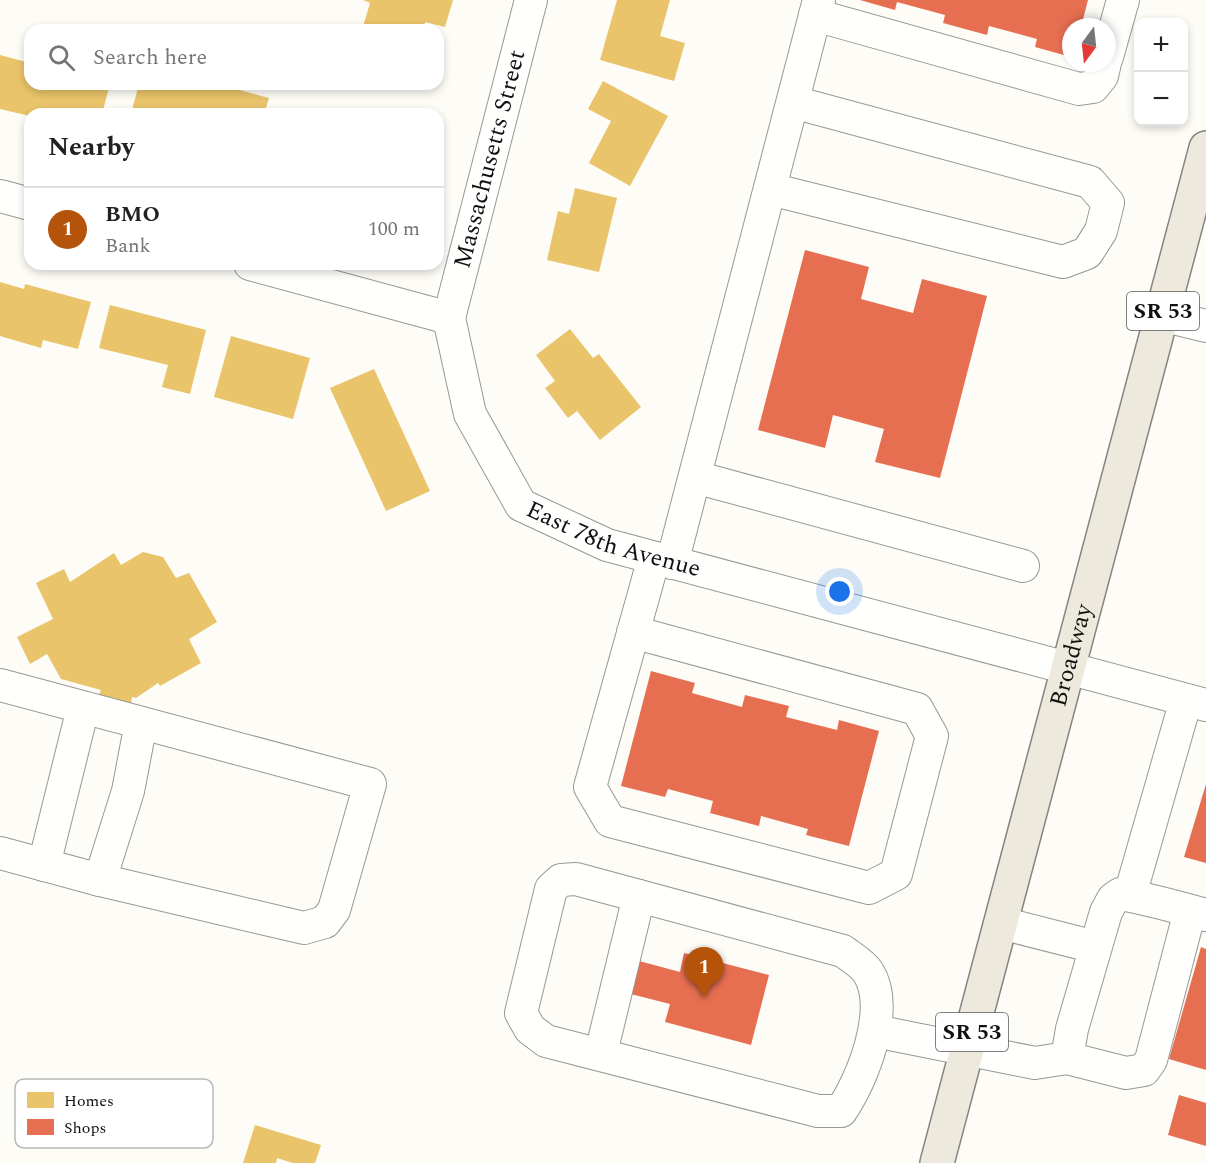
<!DOCTYPE html>
<html lang="en">
<head>
<meta charset="utf-8">
<style>
  :root { --surface:#fff; --page:#f2f2f2; --text:#202124; --muted:#757577; --line:#e0e0e0; --accent:#b45309 }
  body { margin:0; font-family:Spectral,serif; background:var(--page); color:var(--text) }
  .controls { position:absolute; right:18px; top:18px; display:grid; overflow:hidden; border-radius:12px; box-shadow:0 3px 9px #0003 }
  .controls button { width:54px; height:54px; display:grid; place-items:center; padding:0; border:0; border-bottom:2px solid var(--line); background:var(--surface); color:var(--text); font:30px sans-serif }
  .compass { position:absolute; left:1062px; top:18px; width:54px; height:54px; border-radius:50%; background:var(--surface); box-shadow:0 3px 9px #0003; rotate:195deg }
  .you { position:absolute; left:840px; top:592px; width:21px; height:21px; margin:-15px; border:4px solid #fff; border-radius:50%; background:#1a73e8; box-shadow:0 0 0 9px #1a73e833 }
  .badge { display:grid; place-items:center; width:39px; height:39px; border-radius:50%; background:var(--accent); color:#fff; font-size:20px; font-weight:700 }
  .pin { position:absolute; translate:-50% -50px; filter:drop-shadow(0 2px 3px #0008) }
  .pin::after { content:''; position:absolute; top:32px; width:21px; height:18px; background:inherit; clip-path:polygon(0 0,100% 0,50% 100%) }
  .list { margin:0; padding:0; list-style:none }
  h2 { display:flex; justify-content:space-between; align-items:center; height:78px; margin:0; padding:0 24px; font-size:26px }
  h2 small { font-size:20px; font-weight:400; color:var(--muted) }
  .list li { display:grid; grid-template-columns:39px 1fr auto; gap:18px; align-items:center; box-sizing:border-box; height:84px; padding:0 24px; border-top:2px solid var(--line) }
  .list b { display:block; font-size:22px; white-space:nowrap }
  .list p { margin:0; font-size:20px; white-space:nowrap; color:var(--muted) }
  .list em { font-size:20px; font-style:normal; color:var(--muted) }
  .icon { flex:none; width:33px; height:33px; fill:none; stroke:currentColor; stroke-width:2; stroke-linecap:round; stroke-linejoin:round }
  .map { position:relative; flex:none; width:1206px; height:1163px; overflow:hidden }
  .search { position:absolute; background:var(--surface); box-shadow:0 3px 9px #0003; left:24px; top:24px; width:420px; height:66px; display:flex; align-items:center; gap:15px; box-sizing:border-box; padding:0 21px; border-radius:18px; color:var(--muted); font-size:22px }
  .panel { position:absolute; background:var(--surface); box-shadow:0 3px 9px #0003; left:24px; top:108px; width:420px; height:162px; border-radius:18px }
  .map>svg:first-child { display:block }
</style>
</head>
<body>
<div class="map">
<svg width="1206" height="1163" viewBox="0 0 1206 1163">
  <rect width="100%" height="100%" fill="#fdfcf7"/>
  <!-- homes -->
  <g fill="#e9c46a">
    <polygon points="363,0 453,0 445,27 425,22 423,30 362,30 370,3"/>
    <polygon points="617,0 670,0 660,36 685,43 674,81 600,60"/>
    <polygon points="0,55 30,63 30,84 110,84 102,114 30,114 30,116 0,109"/>
    <polygon points="603,81 668,116 630,186 589,163 611,121 588,109"/>
    <polygon points="139,84 218,84 269,98 264,114 131,114"/>
    <polygon points="575,188 617,198 599,272 547,260 558,211 569,214"/>
    <polygon points="0,282 24,289 25,284 91,302 78,349 43,340 41,348 0,336"/>
    <polygon points="110,305 206,330 190,394 162,387 168,365 99,348"/>
    <polygon points="570,329 593,358 599,354 641,407 600,440 577,411 568,418 545,388 555,381 536,355"/>
    <polygon points="231,336 310,358 293,419 214,397"/>
    <polygon points="374,369 430,491 386,511 330,388"/>
    <polygon points="143,552 163,557 176,578 189,573 217,622 189,639 201,663 160,686 158,683 136,698 132,697 131,705 98,696 101,690 61,679 47,654 30,664 17,637 53,619 36,583 64,569 70,582 114,553 121,565"/>
    <polygon points="255,1125 321,1145 315,1163 293,1163 277,1158 276,1163 243,1163"/>
  </g>
  <!-- shops -->
  <g fill="#e76f51">
    <polygon points="860,0 1088,0 1081,27 1071,27 1071,57 1035,47 1037,39 989,26 987,35 943,23 945,15 897,2 895,10"/>
    <polygon points="805,250 869,267 861,299 913,313 922,279 987,296 940,478 875,462 884,429 833,415 825,448 758,430"/>
    <polygon points="651,671 695,683 692,693 742,707 745,695 789,706 786,717 837,730 839,720 879,731 849,846 806,835 808,829 761,816 759,826 710,813 713,801 668,789 665,797 621,786"/>
    <polygon points="1206,784 1206,863 1184,857"/>
    <polygon points="1201,947 1206,949 1206,1070 1169,1059"/>
    <polygon points="684,953 769,975 751,1045 665,1022 670,1004 619,991 628,958 680,972"/>
    <polygon points="1179,1095 1206,1103 1206,1146 1168,1135"/>
  </g>
  <g fill="none" stroke-linecap="round" stroke-linejoin="round">
    <!-- minor casing -->
    <g stroke="#979795" stroke-width="34">
      <g id="minor">
        <polyline points="815,15 1079,89 1093,87 1102,76 1105,63"/>
        <polyline points="1107,57 1123,0"/>
        <polyline points="770,189 1063,262 1087,253 1101,231 1108,203 1090,182 793,102"/>
        <polyline points="0,196 30,204"/>
        <path id="s1" d="M250,264l199,54 21,96 51,91 86,40 599,160"/>
        <polyline points="1161,315 1206,326"/>
        <path id="s2" d="M449,318l82,-318"/>
        <polyline points="695,477 1023,566"/>
        <polyline points="672,563 819,0"/>
        <polyline points="633,632 917,709 932,736 896,874 869,888 610,821 590,787 654,558"/>
        <polyline points="0,685 370,784 334,910 325,922 304,928 100,880 0,853"/>
        <polyline points="44,865 83,708"/>
        <path d="M576,879l267,72c8,6 20,13 25,21 23,36 -5,107 -27,139h-23l-272,-70 -16,-12 -9,-16 30,-124 10,-9z"/>
        <polyline points="100,880 128,791 141,723"/>
        <polyline points="1130,895 1186,700"/>
        <path d="M1190,911l-39,149 -7,10 -18,3 -59,-15 5,-29 34,-117 7,-13 7,-5c29,5 57,13 86,21"/>
        <polyline points="1001,923 1095,947"/>
        <polyline points="875,1031 1035,1063 1067,1058"/>
        <polyline points="601,1053 639,896"/>
      </g>
    </g>
    <!-- major casing -->
    <g stroke="#858482" stroke-width="36">
      <g id="major">
        <path id="s3" d="M937,1163l269,-1015"/>
      </g>
    </g>
    <!-- minor -->
    <use href="#minor" stroke="#fffffe" stroke-width="32"/>
    <!-- major -->
    <use href="#major" stroke="#ede9dc" stroke-width="33"/>
  </g>
  <g text-anchor="middle" dominant-baseline="central" stroke-width="6" stroke-linejoin="round" paint-order="stroke">
    <!-- shield labels -->
    <g fill="#fff" stroke="#585858" stroke-width="1.5">
      <rect x="1127" y="292" width="72" height="38" rx="4.5"/>
      <rect x="936" y="1013" width="72" height="38" rx="4.5"/>
    </g>
    <g font-size="22" font-weight="bold" fill="#111">
      <text x="1163" y="311">SR 53</text>
      <text x="972" y="1032">SR 53</text>
    </g>
    <!-- street labels -->
    <g font-size="24" fill="#111" stroke="#fff">
      <text stroke="none"><textPath href="#s2" startOffset="164">Massachusetts Street</textPath></text>
      <text stroke="none"><textPath href="#s1" startOffset="508">East 78th Avenue</textPath></text>
      <text stroke="none"><textPath href="#s3" startOffset="525">Broadway</textPath></text>
    </g>
  </g>
  <!-- legend -->
  <rect x="15" y="1079" width="198" height="69" rx="9" fill="#fff" stroke="#b8b8b8" stroke-width="1.5"/>
  <rect x="27" y="1092" width="27" height="16" fill="#e9c46a"/>
  <rect x="27" y="1119" width="27" height="16" fill="#e76f51"/>
  <g font-size="16" fill="#111">
    <text x="64" y="1106">Homes</text>
    <text x="64" y="1133">Shops</text>
  </g>
</svg>
<div class="controls">
<button>+</button>
<button>−</button>
</div>
<svg class="compass" viewBox="-18 -18 36 36"><path d="M0-13l5 13h-10z" fill="#e53935"/><path d="M0 13l5-13h-10z" fill="#757577"/></svg>
<div class="you"></div>
<div class="pin badge" style="left:704px;top:997px">1</div>
<div class="search"><svg class="icon" aria-label="search" viewBox="0 0 24 24"><circle cx="10" cy="10" r="6"/><path d="M15 15l6 6"/></svg>Search here</div>
<section class="panel">
<h2>Nearby<small></small></h2>
<ul class="list">
<li><span class="badge">1</span><div><b>BMO</b><p>Bank</p></div><em>100 m</em></li>
</ul>
</section>
</div>
</body>
</html>
